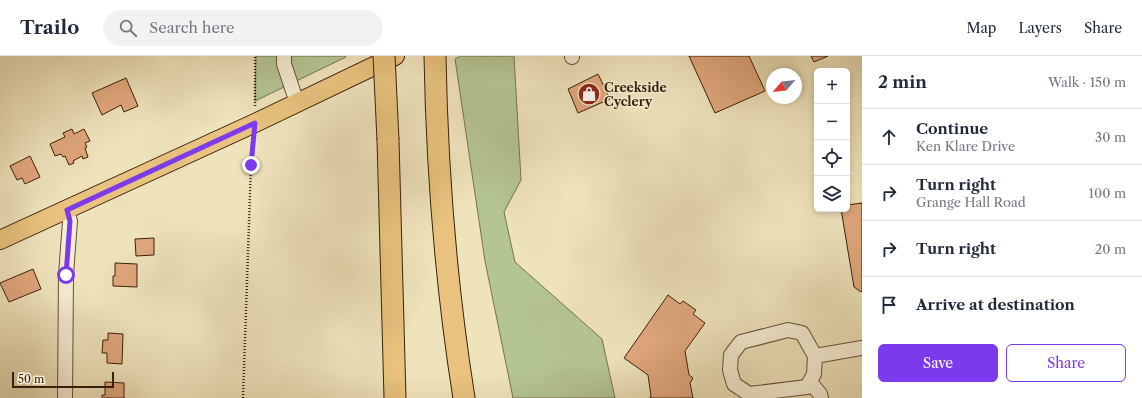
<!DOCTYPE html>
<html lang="en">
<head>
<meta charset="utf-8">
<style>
  :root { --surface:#fff; --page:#f2f2f3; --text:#1f2937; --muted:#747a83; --line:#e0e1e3; --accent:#7c3aed }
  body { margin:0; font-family:"Libre Caslon Text",serif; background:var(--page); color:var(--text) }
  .controls { position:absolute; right:12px; top:12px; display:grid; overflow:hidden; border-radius:6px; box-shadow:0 2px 6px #0003 }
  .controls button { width:36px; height:36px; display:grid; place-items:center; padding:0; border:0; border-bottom:1px solid var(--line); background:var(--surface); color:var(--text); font:20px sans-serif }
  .compass { position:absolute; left:766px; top:12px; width:36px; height:36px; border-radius:50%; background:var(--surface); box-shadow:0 2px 6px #0003; rotate:242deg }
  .scale { position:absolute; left:12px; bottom:10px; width:102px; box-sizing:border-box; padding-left:4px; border:2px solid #3a200a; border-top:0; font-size:11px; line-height:14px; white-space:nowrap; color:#3a200a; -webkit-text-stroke:3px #f5edd3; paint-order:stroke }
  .stop { position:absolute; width:12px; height:12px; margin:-9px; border:3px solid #7c3aed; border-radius:50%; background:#fff }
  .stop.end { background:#7c3aed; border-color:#fff; box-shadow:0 1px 4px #0008 }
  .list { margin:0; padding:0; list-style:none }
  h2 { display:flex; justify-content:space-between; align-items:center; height:52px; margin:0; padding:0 16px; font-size:17px }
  h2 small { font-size:13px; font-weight:400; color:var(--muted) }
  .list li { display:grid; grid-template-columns:26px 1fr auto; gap:12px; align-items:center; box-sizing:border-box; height:56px; padding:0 16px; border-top:1px solid var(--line) }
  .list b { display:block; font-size:15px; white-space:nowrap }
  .list p { margin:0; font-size:13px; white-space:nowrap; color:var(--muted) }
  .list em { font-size:13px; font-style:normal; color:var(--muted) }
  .actions { display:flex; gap:8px; padding:12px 16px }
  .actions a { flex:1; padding:9px 0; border:1px solid var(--accent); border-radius:6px; text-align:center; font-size:14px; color:var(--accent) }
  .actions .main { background:var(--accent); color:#fff }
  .icon { flex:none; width:22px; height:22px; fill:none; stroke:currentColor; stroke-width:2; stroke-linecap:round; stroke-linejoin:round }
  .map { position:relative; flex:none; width:862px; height:342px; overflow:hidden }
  header { display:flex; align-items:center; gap:24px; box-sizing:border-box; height:56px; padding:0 20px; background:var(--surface); border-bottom:1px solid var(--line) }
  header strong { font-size:19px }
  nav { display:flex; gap:22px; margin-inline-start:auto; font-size:14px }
  .search { width:280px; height:36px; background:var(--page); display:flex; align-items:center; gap:10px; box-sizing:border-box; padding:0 14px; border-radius:22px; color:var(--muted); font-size:15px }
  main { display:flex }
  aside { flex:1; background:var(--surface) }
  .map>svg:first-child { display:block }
</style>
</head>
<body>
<header>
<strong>Trailo</strong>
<div class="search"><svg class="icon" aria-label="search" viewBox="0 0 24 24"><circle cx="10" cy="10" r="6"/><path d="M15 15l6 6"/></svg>Search here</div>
<nav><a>Map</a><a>Layers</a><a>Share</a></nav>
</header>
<main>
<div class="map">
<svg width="862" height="342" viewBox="0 0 862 342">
  <rect width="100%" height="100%" fill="#efe3bc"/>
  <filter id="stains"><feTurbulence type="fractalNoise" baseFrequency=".005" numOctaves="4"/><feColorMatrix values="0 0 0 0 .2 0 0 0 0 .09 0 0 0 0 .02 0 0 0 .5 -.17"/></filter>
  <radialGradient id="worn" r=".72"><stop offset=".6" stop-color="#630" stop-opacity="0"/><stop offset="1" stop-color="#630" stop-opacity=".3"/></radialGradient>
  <!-- green -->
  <g fill="#b5c493" stroke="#78724e">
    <polygon points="256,0 345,0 346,1 255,45"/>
    <polygon points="460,0 514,0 521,124 504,156 515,206 602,283 615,342 513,342 485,205 455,3"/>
  </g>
  <!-- building -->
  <g fill="#e1a77d" stroke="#3a200a">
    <polygon points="689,0 749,0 765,35 715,57"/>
    <polygon points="811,0 828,0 814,6"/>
    <polygon points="598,18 610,43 578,57 568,33"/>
    <polygon points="126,22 138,50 124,56 121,49 102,59 92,37"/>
    <polygon points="72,73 74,78 84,73 90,85 85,87 87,91 85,92 88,101 83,103 82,100 73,105 74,107 69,109 65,100 63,101 61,98 55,100 50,88 65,81 63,77"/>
    <polygon points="30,100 40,121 25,128 22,122 17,124 10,110"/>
    <polygon points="862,147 862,235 861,236 854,231 841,153 847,153 847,149"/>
    <polygon points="154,182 154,199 136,200 135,183"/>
    <polygon points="115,207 137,208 137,231 113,230 113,220 115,220"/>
    <polygon points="33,213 41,233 9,246 0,227"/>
    <polygon points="668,239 680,248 683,245 696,254 693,258 705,267 685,295 689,319 693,322 690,327 693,342 650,342 651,340 648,319 624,302"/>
    <polygon points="108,277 123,278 122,308 107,307 107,297 102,297 103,284 108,284"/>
    <polygon points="105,326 124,327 124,342 102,342 102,339 105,339"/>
  </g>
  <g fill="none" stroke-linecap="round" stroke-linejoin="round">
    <!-- minor casing -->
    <g stroke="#675136" stroke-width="16">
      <g id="minor">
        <polyline points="284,0 284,8 297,47"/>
        <polyline points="572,0 572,1"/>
        <polygon points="788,274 802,277 815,300 814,318 807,331 749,338 734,328 730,314 731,299 741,286"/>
        <polyline points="815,300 862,292"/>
        <polyline points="810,326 820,338 821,342"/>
        <polyline points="65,342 66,219 70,165 67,154"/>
      </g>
    </g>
    <!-- major casing -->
    <g stroke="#3a200a" stroke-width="20">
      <polyline id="major" points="0,184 255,67 395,0"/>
    </g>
    <!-- highway casing -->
    <g stroke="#3a200a" stroke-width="23">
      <g id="highway">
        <path d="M435,0c2,115 11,229 29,342"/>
        <polyline points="388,84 395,342"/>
      </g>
    </g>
    <!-- path -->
    <g stroke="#3a200a" stroke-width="2.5" stroke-dasharray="1 2" stroke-linecap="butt">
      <polyline points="255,50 255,0"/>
      <polyline points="243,342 251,109 253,85"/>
    </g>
    <!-- minor -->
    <use href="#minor" stroke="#f5edd3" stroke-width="14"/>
    <!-- major -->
    <use href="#major" stroke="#e8c27e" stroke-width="18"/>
    <!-- highway -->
    <use href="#highway" stroke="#e8c27e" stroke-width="21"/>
    <!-- highway-bridge casing -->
    <g stroke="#3a200a" stroke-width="23" stroke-linecap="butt">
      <polyline id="highway-bridge" points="384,0 388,84"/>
    </g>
    <!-- highway-bridge -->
    <use href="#highway-bridge" stroke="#e8c27e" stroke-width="21"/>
  </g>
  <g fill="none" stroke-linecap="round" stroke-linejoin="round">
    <!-- route -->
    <polyline stroke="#7c3aed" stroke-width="5" points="66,219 70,165 67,154 255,67 251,109"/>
  </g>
  <!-- icons -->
  <defs>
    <g id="shop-disc" transform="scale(1.15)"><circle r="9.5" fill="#8f2418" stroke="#f5edd3"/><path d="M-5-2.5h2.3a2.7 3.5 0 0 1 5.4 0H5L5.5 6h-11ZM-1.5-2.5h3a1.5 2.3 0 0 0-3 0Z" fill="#fff"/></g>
  </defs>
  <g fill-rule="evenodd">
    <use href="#shop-disc" x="589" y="38"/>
  </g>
  <g text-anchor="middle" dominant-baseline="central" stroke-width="3" stroke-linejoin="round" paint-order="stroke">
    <!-- poi labels -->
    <g font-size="12" font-weight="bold" fill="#3a200a" stroke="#f5edd3" text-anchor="start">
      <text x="604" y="31">Creekside<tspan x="604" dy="14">Cyclery</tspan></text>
    </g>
  </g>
  <rect width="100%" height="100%" filter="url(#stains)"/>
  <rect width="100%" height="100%" fill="url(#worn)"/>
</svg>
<div class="controls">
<button>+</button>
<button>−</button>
<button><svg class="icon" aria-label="locate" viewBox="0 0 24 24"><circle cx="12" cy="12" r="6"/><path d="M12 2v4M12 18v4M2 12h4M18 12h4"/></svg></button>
<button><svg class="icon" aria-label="layers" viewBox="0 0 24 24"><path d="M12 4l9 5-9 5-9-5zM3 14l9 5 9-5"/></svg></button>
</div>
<svg class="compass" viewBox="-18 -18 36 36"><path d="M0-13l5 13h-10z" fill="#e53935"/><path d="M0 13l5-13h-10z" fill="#747a83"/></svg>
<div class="scale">50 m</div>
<div class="stop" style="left:66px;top:219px"></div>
<div class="stop end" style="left:251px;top:109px"></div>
</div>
<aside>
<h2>2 min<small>Walk · 150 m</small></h2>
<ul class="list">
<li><svg class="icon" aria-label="ahead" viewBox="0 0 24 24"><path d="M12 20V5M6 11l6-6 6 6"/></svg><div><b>Continue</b><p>Ken Klare Drive</p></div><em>30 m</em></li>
<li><svg class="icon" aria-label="right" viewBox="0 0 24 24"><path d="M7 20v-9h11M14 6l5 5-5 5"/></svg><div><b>Turn right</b><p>Grange Hall Road</p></div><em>100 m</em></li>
<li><svg class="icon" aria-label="right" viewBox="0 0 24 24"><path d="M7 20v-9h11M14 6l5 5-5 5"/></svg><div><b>Turn right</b></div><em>20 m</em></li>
<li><svg class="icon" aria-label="arrive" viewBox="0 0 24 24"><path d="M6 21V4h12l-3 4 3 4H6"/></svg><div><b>Arrive at destination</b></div></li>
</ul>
<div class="actions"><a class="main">Save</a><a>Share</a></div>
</aside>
</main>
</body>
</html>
